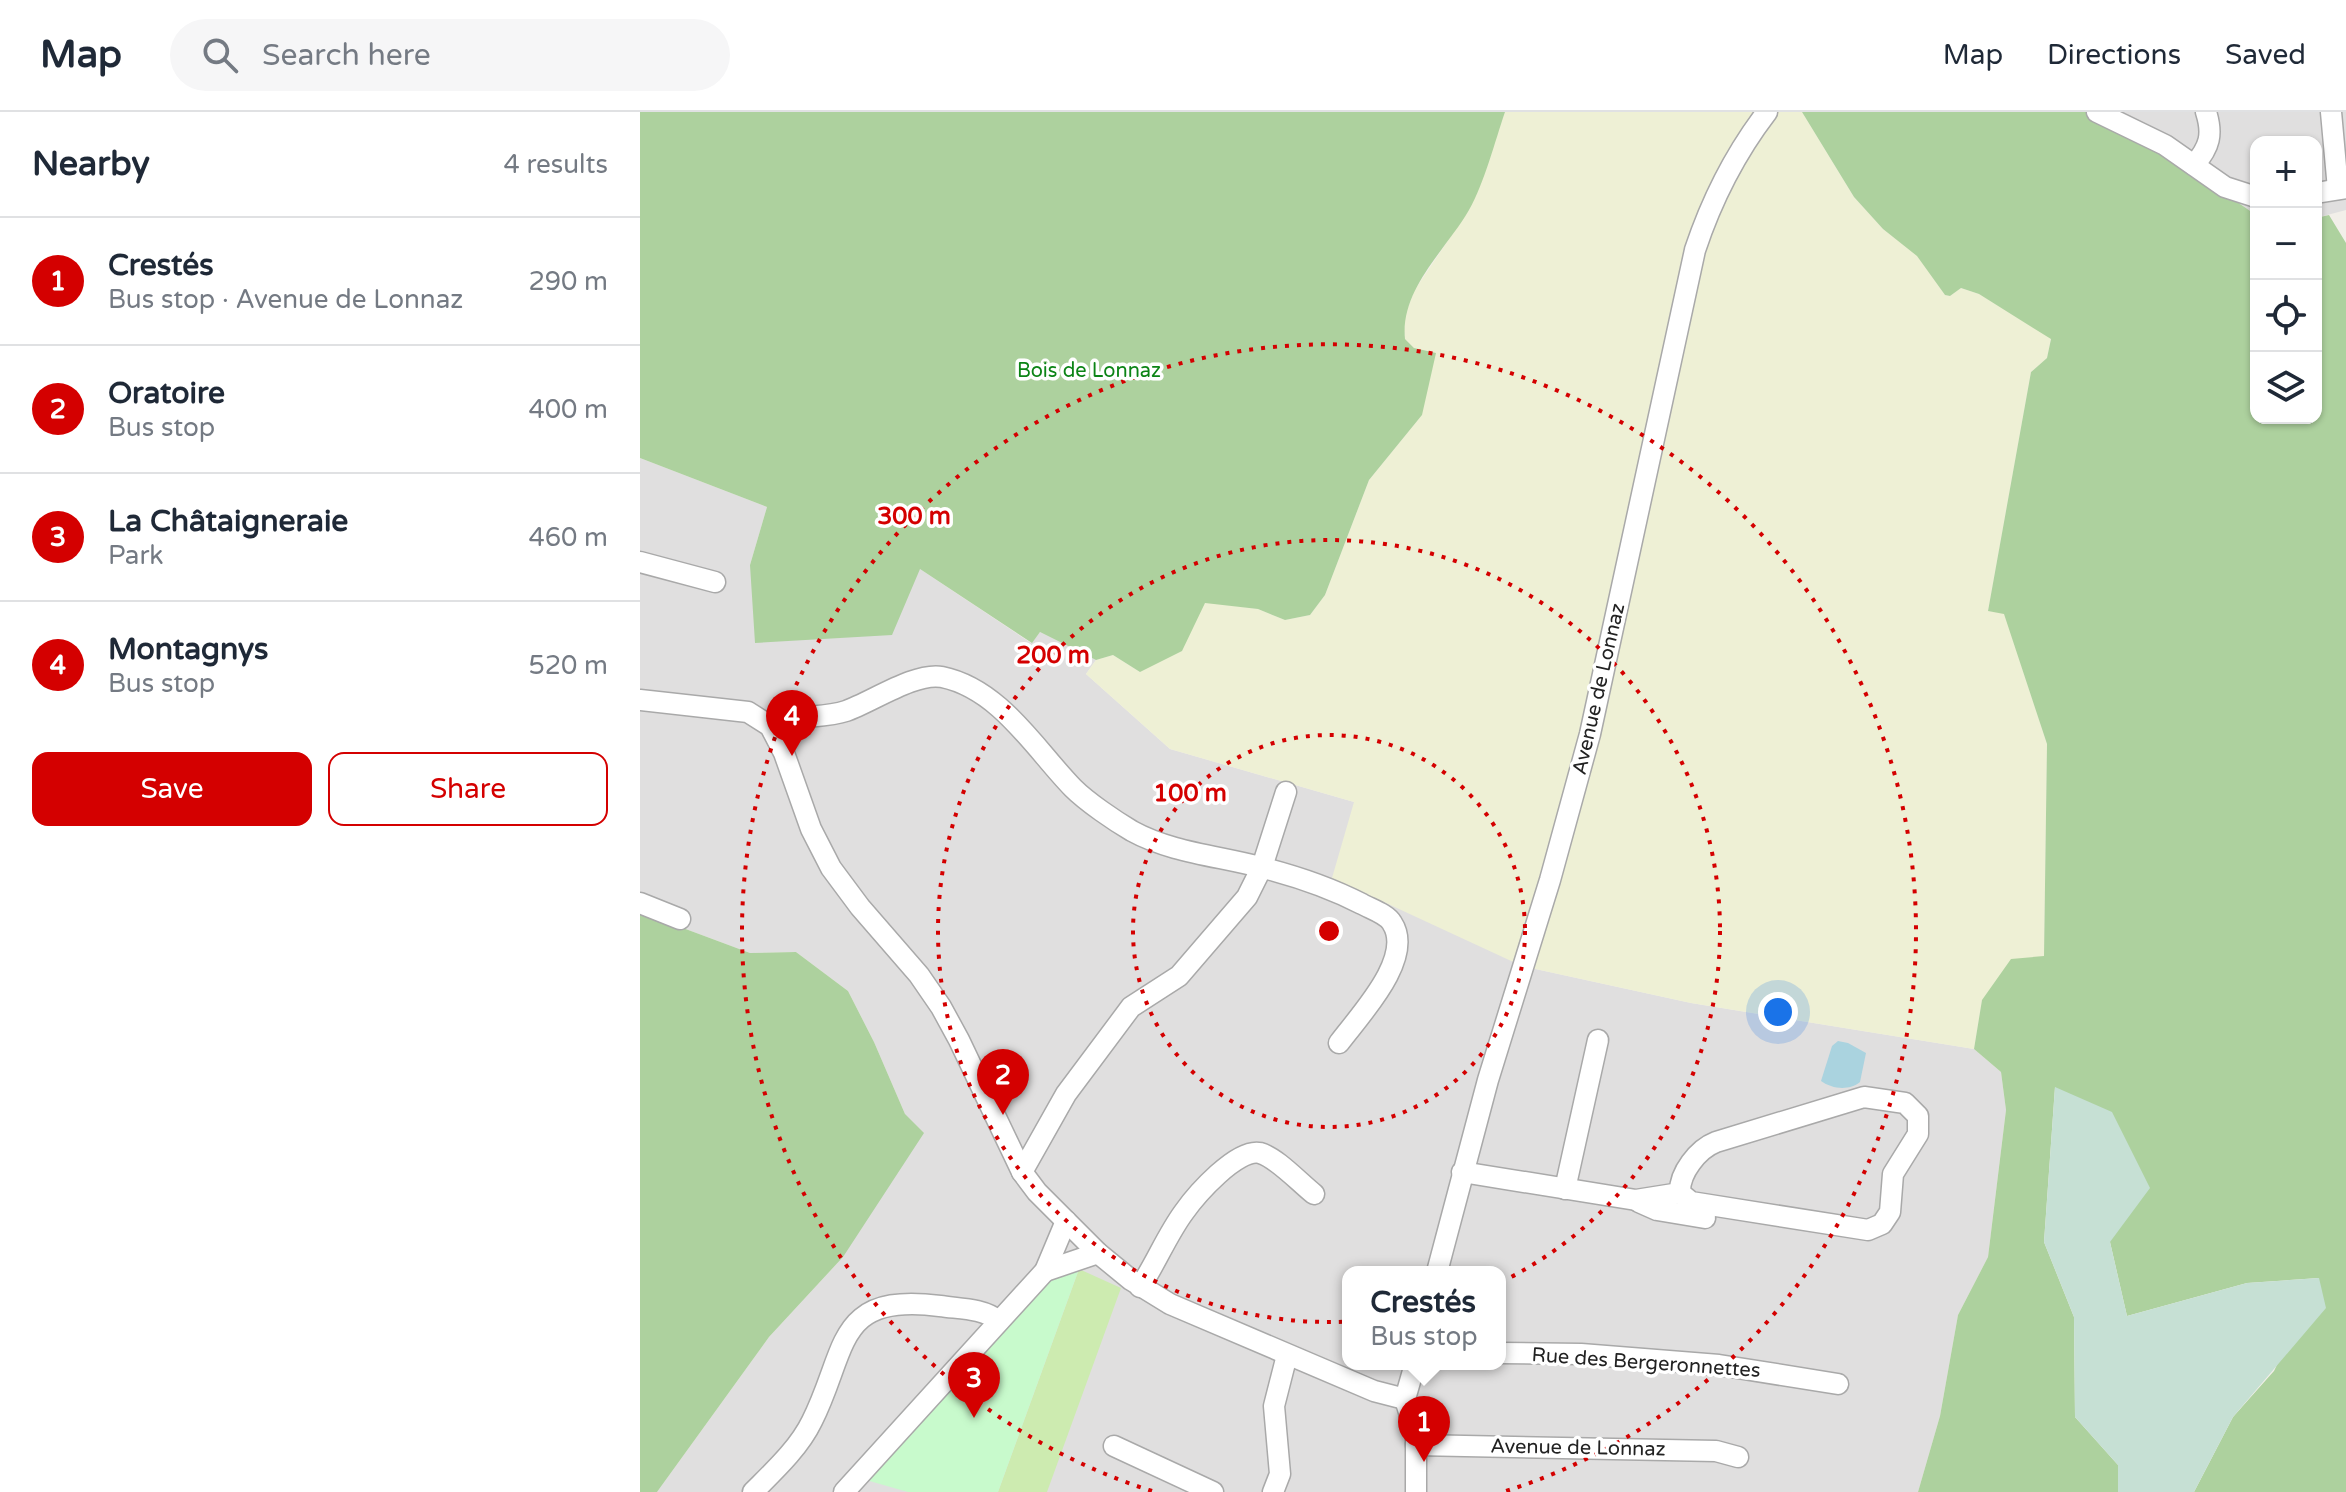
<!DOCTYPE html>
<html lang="en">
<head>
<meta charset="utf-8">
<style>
  :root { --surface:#fff; --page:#f6f6f7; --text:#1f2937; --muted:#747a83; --line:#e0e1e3; --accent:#d40000 }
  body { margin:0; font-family:"Varela Round",sans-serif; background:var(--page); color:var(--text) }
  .controls { position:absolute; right:24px; top:24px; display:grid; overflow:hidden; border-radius:16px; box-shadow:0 2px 6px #0004 }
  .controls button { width:72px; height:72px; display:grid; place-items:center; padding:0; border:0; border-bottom:2px solid var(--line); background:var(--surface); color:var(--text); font:40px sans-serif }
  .you { position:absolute; left:1138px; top:900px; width:28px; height:28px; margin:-20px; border:6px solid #fff; border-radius:50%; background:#1a73e8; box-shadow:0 0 0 12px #1a73e833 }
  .badge { display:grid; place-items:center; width:52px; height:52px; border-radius:50%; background:var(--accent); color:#fff; font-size:26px; font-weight:700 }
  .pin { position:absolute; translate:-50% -66px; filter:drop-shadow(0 2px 4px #0008) }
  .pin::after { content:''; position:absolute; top:42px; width:28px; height:24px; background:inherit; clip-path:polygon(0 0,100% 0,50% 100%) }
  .popup { position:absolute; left:702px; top:1154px; width:164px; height:104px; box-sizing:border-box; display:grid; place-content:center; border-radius:16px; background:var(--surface); filter:drop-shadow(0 2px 6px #0005); font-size:26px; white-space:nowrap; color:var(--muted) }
  .popup b { font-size:30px; color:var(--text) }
  .popup::after { content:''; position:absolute; left:50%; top:100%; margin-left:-16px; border:16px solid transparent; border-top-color:var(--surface) }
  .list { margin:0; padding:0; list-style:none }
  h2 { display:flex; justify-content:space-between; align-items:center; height:104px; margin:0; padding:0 32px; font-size:34px }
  h2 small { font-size:26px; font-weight:400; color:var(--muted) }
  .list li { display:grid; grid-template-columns:52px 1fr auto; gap:24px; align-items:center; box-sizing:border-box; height:128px; padding:0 32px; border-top:2px solid var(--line) }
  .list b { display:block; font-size:30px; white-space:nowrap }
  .list p { margin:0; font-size:26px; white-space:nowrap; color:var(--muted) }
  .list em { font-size:26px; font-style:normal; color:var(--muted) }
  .actions { display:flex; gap:16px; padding:24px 32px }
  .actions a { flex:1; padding:18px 0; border:2px solid var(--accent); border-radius:16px; text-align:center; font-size:28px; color:var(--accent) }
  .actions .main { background:var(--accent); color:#fff }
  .icon { flex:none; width:44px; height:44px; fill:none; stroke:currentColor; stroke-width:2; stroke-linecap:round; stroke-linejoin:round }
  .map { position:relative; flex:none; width:1706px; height:1380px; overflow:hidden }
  header { display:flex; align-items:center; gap:48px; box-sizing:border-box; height:112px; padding:0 40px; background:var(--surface); border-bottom:2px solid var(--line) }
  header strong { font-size:38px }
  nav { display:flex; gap:44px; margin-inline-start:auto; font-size:28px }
  .search { width:560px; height:72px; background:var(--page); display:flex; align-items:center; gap:20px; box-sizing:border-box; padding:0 28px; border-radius:44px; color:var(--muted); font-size:30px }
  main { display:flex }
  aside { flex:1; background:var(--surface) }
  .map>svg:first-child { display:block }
</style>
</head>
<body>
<header>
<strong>Map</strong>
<div class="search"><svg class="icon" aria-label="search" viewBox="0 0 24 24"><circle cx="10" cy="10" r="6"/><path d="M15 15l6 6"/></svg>Search here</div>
<nav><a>Map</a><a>Directions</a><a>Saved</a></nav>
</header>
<main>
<aside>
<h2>Nearby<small>4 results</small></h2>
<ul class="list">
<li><span class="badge">1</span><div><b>Crestés</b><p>Bus stop · Avenue de Lonnaz</p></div><em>290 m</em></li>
<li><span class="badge">2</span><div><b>Oratoire</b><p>Bus stop</p></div><em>400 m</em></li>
<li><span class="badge">3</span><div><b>La Châtaigneraie</b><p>Park</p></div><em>460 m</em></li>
<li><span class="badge">4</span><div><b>Montagnys</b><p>Bus stop</p></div><em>520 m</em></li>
</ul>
<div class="actions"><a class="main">Save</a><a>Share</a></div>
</aside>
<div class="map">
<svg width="1706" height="1380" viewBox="0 0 1706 1380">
  <rect width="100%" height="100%" fill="#f2efe9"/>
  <!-- residential -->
  <g fill="#e0dfdf" fill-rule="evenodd">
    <polygon points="1481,0 1706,0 1706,98 1676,106 1676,30 1616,30 1616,103 1532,45"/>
    <path d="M0,346l127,49 -17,58 170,4 111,74 9,-11 56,28 -10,14 84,75 184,53 168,164 169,37 283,46 27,23 5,38 -18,147 -30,58 -18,101 -22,76h-1261l112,-155 74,-80 62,-143 -31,-72 -26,-51 -52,-39 -46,1 -110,-41zM708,1160h152v92h-152z"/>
  </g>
  <!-- farmland -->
  <polygon fill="#eef0d5" points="865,0 1162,0 1214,85 1243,117 1277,143 1305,183 1310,184 1321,176 1339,182 1411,226 1407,246 1391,260 1348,499 1364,501 1407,632 1404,845 1342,888 1334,937 1051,891 882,854 692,766 714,690 530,637 446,562 456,548 473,543 500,560 565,490 618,497 645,508 670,503 685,483 729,368 782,303 774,236 765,227 763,210 774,179 830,96"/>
  <!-- grass -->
  <polygon fill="#cdebb0" points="439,1157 481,1176 407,1380 358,1380"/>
  <!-- forest -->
  <g fill="#add19e">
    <path d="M0,0h865c-10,29 -21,72 -36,98 -23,40 -69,79 -64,129l9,9 22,5 -14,62 -53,65 -44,115 -15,20 -25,5 -27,-11 -53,-6 -23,48 -42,21 -27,-17 -17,5 -56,-28 -8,11 -112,-74 -28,66 -137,8 -5,-78 17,-58 -127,-49z"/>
    <polygon points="1162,0 1481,0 1532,45 1616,103 1616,306 1676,306 1676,106 1689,103 1706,131 1706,1380 1554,1380 1593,1305 1634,1259 1679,1166 1607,1171 1487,1204 1470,1130 1415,975 1404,1130 1434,1205 1435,1305 1478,1353 1478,1380 1278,1380 1300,1304 1318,1203 1348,1145 1366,998 1361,960 1334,937 1342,888 1371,847 1404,844 1407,632 1364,502 1348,499 1391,260 1407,246 1411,227 1339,182 1321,176 1310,184 1305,183 1277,144 1243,117 1214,85"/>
    <polygon points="0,800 110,841 156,840 208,879 234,930 265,1002 284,1021 203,1145 129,1225 17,1380 0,1380"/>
  </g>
  <!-- wetland -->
  <polygon fill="#c6e0d4" points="1415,975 1472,1000 1510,1076 1470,1130 1487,1204 1607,1171 1679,1166 1686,1196 1593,1305 1554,1380 1478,1380 1478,1353 1435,1305 1434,1205 1404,1130"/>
  <!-- park -->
  <polygon fill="#c8facc" points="439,1157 358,1380 268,1380 226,1368 417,1160"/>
  <!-- water -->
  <path fill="#aad3df" d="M1198,929l10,2 18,10 -6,29c-11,9 -28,7 -39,-1l11,-35z"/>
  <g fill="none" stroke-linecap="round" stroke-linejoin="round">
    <!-- minor casing -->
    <g stroke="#a9a9a9" stroke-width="23">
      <g id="minor">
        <polyline points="1457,0 1525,33 1585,75 1616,85"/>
        <polyline points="1691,0 1698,77"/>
        <path d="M1554,53c16,-18 19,-31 12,-53"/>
        <polyline points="1676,81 1706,76"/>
        <polyline points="0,450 75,470"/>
        <polyline points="0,588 108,600 130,614 144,641 171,717 191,756 220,795 279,863 301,895 319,928 382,1060 397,1080 458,1141 491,1168 530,1192 734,1279 765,1287"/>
        <path d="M130,614c18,-12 53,-7 76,-15 26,-9 69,-39 96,-34 58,12 93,72 131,111 14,14 42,33 59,43 38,21 86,25 128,36 36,9 69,20 102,37 9,5 25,10 30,19 23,35 -33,93 -53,120"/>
        <polyline points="0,791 40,807"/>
        <polyline points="382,1060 426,982 491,895 539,864 607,785 622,755 646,680"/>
        <path d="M822,1060l174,28 44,-7 11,9 177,28 14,-6 8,-12 3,-38 25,-40v-18l-13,-13 -41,-6 -148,45c-18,7 -37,31 -36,51"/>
        <polyline points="925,1077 958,928"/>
        <polyline points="999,1090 1017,1098 1065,1106"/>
        <polyline points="405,1159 458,1141"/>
        <path d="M797,1160l51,-192 62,-200 40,-146 105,-484c17,-51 39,-95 72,-138"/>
        <path d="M500,1175c16,-24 27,-52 44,-75 12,-17 53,-64 76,-59 16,4 40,30 54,41"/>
        <polyline points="860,1241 941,1242 1079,1253 1198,1272"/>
        <polyline points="775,1252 765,1287 776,1323 776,1380"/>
        <polyline points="776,1333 1076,1339 1098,1345"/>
        <polyline points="474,1334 573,1380"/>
        <path d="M113,1380c21,-21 46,-44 59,-71 36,-71 22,-129 128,-115 20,3 43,2 59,15"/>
        <polyline points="204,1380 405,1159 426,1109"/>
        <polyline points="633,1380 640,1362 634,1294 647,1243"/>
      </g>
    </g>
    <!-- minor -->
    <use href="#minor" stroke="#fff" stroke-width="20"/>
  </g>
  <!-- distance rings -->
  <g fill="none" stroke="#d40000" stroke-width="4" stroke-dasharray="4 8">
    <circle cx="689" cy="819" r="196"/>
    <circle cx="689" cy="819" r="391"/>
    <path d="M512 1379A587 587 0 1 1 866 1379"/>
  </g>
  <g text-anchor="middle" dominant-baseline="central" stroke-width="7" stroke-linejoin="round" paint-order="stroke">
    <!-- park labels -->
    <g font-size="20" fill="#0c8416" stroke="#fff">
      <text x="449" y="259">Bois de Lonnaz</text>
    </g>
    <!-- street labels -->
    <g font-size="20" fill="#222" stroke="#fff">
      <text transform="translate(959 577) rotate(-77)">Avenue de Lonnaz</text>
      <text transform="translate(1006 1251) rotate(4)">Rue des Bergeronnettes</text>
      <text transform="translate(938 1336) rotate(1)">Avenue de Lonnaz</text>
    </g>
  </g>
  <circle cx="689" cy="819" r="12" fill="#d40000" stroke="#fff" stroke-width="4"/>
  <g font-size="24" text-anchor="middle" font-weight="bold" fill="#d40000" stroke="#fff" stroke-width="7" stroke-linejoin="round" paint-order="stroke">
    <text x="274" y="412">300 m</text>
    <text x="413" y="551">200 m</text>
    <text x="550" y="689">100 m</text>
  </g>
</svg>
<div class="controls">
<button>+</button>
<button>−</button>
<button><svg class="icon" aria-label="locate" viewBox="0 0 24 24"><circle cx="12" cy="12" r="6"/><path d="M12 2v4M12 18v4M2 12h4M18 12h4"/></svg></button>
<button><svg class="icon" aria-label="layers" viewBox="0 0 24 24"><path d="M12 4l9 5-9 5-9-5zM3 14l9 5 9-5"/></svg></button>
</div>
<div class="you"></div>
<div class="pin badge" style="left:784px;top:1350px">1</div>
<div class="popup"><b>Crestés</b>Bus stop</div>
<div class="pin badge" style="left:363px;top:1003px">2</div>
<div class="pin badge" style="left:334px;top:1306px">3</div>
<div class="pin badge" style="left:152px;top:644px">4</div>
</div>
</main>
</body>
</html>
